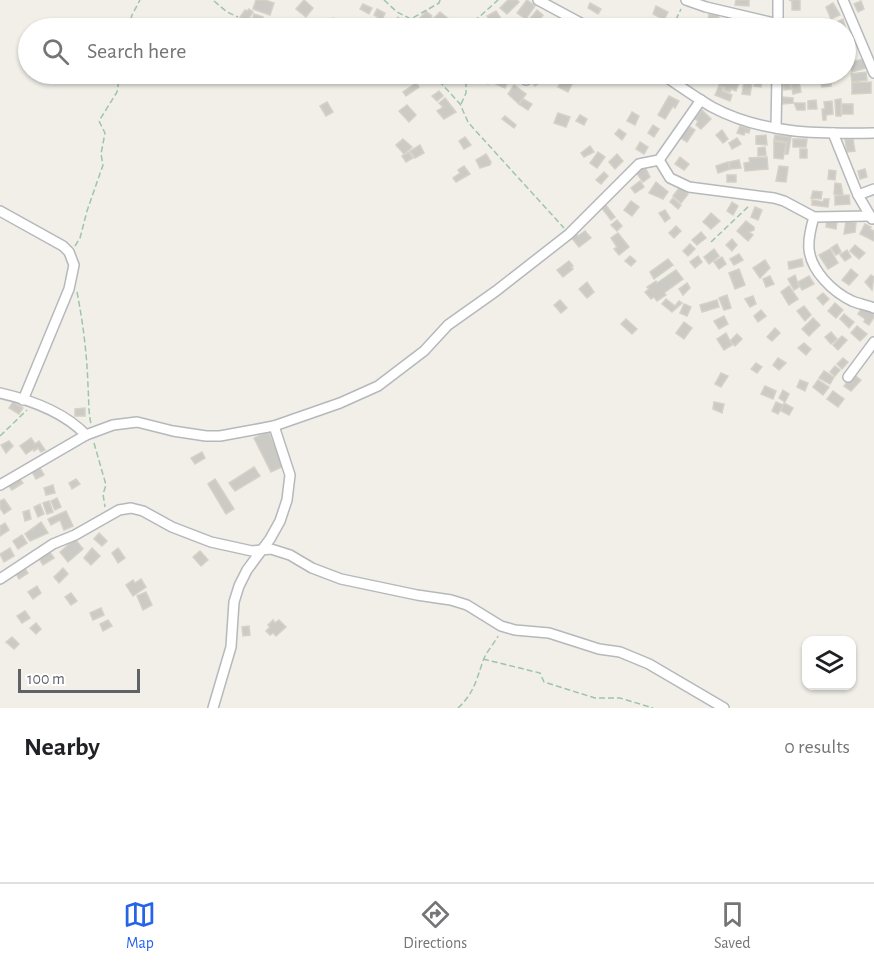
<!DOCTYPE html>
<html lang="en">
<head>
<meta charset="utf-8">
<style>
  :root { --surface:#fff; --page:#f2f2f2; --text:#202124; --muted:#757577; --line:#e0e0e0; --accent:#2563eb }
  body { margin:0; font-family:"Alegreya Sans",sans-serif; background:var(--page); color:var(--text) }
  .controls { position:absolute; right:18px; bottom:18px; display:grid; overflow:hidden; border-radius:12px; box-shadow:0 2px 4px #0004 }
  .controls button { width:54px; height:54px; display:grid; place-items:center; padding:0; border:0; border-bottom:2px solid var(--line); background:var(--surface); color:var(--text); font:30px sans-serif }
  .scale { position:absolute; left:18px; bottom:15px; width:122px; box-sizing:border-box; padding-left:6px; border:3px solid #5f6367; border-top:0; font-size:16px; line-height:21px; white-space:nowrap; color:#5f6367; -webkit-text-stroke:4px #fff; paint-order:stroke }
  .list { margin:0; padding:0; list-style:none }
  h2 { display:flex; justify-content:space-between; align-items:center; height:78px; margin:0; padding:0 24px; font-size:26px }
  h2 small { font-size:20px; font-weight:400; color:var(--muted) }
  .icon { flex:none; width:33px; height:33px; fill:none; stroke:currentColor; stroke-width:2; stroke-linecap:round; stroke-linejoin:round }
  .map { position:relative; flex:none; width:874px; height:708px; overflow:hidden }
  .search { position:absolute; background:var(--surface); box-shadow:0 2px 4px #0004; left:18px; right:18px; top:18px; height:66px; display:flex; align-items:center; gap:15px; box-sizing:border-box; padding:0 21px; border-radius:33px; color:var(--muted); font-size:22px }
  .sheet { height:174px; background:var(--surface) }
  nav { display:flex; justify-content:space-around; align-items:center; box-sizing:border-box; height:84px; border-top:2px solid var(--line); background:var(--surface); font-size:16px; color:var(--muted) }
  nav a { display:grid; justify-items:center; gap:3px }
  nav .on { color:var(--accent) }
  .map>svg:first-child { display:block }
</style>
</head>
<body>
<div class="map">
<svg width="874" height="708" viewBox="0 0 874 708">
  <rect width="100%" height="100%" fill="#f1efe8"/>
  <!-- building -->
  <g fill="#cccac4" stroke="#d5d1c7" stroke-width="1.5">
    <polygon points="256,0 265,0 274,3 270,15 253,9"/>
    <polygon points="304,0 313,8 306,17 296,9"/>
    <polygon points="508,0 517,0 519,2 507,14 500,8"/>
    <polygon points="527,0 535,6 526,19 517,13"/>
    <polygon points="736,0 749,0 749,6 735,5"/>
    <polygon points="789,0 800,0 800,10 792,10 792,1"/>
    <polygon points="861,1 864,9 858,12 854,4"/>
    <polygon points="590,3 601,9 598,14 588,8"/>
    <polygon points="833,3 840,15 831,19 826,7"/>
    <polygon points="363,4 372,8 369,14 360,9"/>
    <polygon points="656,6 668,12 664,20 653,14"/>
    <polygon points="249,9 253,12 247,22 240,17 245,10 247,11"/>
    <polygon points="377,9 385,13 382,20 374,15"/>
    <polygon points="537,10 543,15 534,27 527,22"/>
    <polygon points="426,11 432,16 426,23 420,18"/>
    <polygon points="496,11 505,25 499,28 495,28 487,16"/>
    <polygon points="440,12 450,20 443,28 433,19"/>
    <polygon points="254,14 263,17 260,23 252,20"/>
    <polygon points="709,14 719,15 717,28 707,28"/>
    <polygon points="398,17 405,23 401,28 393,23"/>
    <polygon points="333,18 341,23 338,28 329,25"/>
    <polygon points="295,19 305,25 303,28 298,28 291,24"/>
    <polygon points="843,19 846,29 829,28 828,26"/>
    <polygon points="849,36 853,48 846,50 846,37"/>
    <polygon points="863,59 866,68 852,72 849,63"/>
    <polygon points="866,72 867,80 852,82 851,74"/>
    <polygon points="413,74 425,74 427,77 417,82"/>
    <polygon points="485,74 494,74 488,84 481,80"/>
    <polygon points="536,74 542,81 535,86 529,77"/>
    <polygon points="565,74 576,76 568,92 558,87"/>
    <polygon points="707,74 716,74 714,83 705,81"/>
    <polygon points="820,74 830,74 831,86 822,87 821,83 819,83"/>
    <polygon points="722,75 739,82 736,91 731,89 730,92 724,90 725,87 719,85"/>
    <polygon points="745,75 753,76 750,95 742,94"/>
    <polygon points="499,77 508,81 505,88 496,84"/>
    <polygon points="755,77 762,78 761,87 754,86"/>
    <polygon points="789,77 791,89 784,90 782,78"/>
    <polygon points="799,82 801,92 793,94 791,84"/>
    <polygon points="871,82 871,93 852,94 852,83"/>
    <polygon points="416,83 419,87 406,96 403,92"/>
    <polygon points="514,85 526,94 519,104 508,94"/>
    <polygon points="719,86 723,88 722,91 732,95 730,101 715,95"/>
    <polygon points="439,91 443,96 437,101 432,96"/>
    <polygon points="669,96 679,101 675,108 673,106 665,119 658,115"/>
    <polygon points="782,97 793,98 793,103 783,104"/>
    <polygon points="445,98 456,112 444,119 437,111 443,107 439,103"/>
    <polygon points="523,99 532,104 528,110 519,104"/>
    <polygon points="841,99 841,116 836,116 835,100"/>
    <polygon points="816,100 817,109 808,109 808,101"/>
    <polygon points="832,101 833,114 826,115 826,120 823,120 822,109 825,109 824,102"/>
    <polygon points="327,102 333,112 326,116 320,106"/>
    <polygon points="794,103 805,103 805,110 797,110"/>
    <rect x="842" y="104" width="11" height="10"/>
    <polygon points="407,105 416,115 409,122 399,111"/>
    <polygon points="702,110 711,119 701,129 696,125 698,121 695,119"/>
    <polygon points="632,112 639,116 635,125 627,121"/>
    <polygon points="558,113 570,117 566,127 554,123"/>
    <polygon points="580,115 587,119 584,125 576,121"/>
    <polygon points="505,116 516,125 514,128 502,119"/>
    <polygon points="653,125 659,129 654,137 648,133"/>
    <polygon points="687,125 695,130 687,142 679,137"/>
    <polygon points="740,126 750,129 749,133 745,132 744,135 737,133"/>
    <polygon points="619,129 626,134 622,140 615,134"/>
    <polygon points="722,130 728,139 723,143 716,135"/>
    <polygon points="766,135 767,145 756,144 756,136"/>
    <polygon points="775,135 791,137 788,154 785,154 787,142 774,140"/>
    <polygon points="465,137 471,145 464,149 459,141"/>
    <polygon points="737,138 741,144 732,149 729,143"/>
    <polygon points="403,139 412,147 404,154 396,145"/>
    <polygon points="793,139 807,139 806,147 793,147"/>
    <polygon points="853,139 855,151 847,152 845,140"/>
    <polygon points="774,141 786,143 783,159 774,158"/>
    <polygon points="640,142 648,147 644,154 636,149"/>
    <polygon points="420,145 424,153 415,158 410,151"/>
    <polygon points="590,146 594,152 584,157 581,153"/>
    <polygon points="765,147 766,155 758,156 758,148"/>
    <rect x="800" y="149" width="7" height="9"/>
    <polygon points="409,152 413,158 406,162 402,156"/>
    <polygon points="598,152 605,157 597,168 590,163"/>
    <polygon points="486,154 491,162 490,165 480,168 476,160"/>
    <polygon points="617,154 623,161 615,169 609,162"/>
    <polygon points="680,157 689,164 684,170 675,164"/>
    <polygon points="767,157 768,169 745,171 744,163 750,162 749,158"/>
    <polygon points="739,160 741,168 730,169 729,162"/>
    <polygon points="728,162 730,169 718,173 716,166"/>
    <polygon points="644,165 650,177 643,182 635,171"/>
    <polygon points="464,166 470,174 456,182 453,178 460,173 458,170"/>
    <polygon points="779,166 788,167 786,182 776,181"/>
    <polygon points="865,169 867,177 860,179 858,171"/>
    <polygon points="829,170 836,171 835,180 828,179"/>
    <polygon points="604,172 608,176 601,184 596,180"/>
    <rect x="727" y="175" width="9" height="7"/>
    <polygon points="640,181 644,187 635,193 631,188"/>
    <polygon points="656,182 668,192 663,199 649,193"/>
    <polygon points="835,183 841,184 843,195 834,194"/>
    <polygon points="680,187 688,194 681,203 673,196"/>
    <polygon points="813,191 822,192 821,199 811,198"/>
    <polygon points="849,195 850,204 835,205 835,196"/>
    <polygon points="673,198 681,205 678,209 670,202"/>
    <polygon points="824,199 829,199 828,207 812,205 812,200 823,202"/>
    <polygon points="631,201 639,207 632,216 624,210"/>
    <polygon points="732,202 738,206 733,215 727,211"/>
    <polygon points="605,204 615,217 611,220 601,207"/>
    <polygon points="755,207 762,210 758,220 751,217"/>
    <polygon points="665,210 670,218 665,222 659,213"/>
    <polygon points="711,213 720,221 711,229 703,222"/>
    <polygon points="827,219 837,221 836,229 826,227"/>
    <polygon points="617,220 622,226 617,231 611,225"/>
    <polygon points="746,221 754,227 754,230 749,232 753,235 748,241 737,231"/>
    <polygon points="846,221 856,223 855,232 844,234"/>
    <polygon points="865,224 871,227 870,229 874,231 874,241 860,234"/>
    <polygon points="676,226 681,231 674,238 669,233"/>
    <polygon points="585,231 591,238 579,247 571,237 576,233 578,236"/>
    <polygon points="701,232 706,238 697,245 692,240"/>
    <polygon points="618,233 629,247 619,255 614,249 617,247 611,238"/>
    <polygon points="732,239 737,245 732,251 726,245"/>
    <polygon points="690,244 695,249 688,256 683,251"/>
    <polygon points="837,244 841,252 836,255 831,248"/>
    <polygon points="855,245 865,253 859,259 850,251"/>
    <polygon points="714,249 719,256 709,264 704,257"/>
    <polygon points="830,249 838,263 828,269 819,255"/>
    <polygon points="847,250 851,257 845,261 840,255"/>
    <polygon points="739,254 743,260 734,265 730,259"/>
    <polygon points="630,256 636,261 631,266 625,261"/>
    <polygon points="698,256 702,262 695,268 690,262"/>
    <polygon points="722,257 726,264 719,269 714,262"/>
    <polygon points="668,259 673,265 654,279 650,272"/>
    <polygon points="802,259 803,266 789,269 788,262"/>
    <polygon points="765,260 770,268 760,278 753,268"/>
    <polygon points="569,261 573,266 571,267 573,269 563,277 557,270"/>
    <polygon points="739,269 745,285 735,289 729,273"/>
    <polygon points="851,269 858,275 849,285 842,280"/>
    <polygon points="676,270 683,279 664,293 666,295 657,301 654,297 651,299 645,292 649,289 647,287 656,281 657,283"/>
    <polygon points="795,275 799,287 794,290 788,279"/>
    <polygon points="871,275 874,277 872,290 865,282"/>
    <polygon points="770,276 774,284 766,287 763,279"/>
    <polygon points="809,276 814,284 802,290 798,282"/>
    <polygon points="587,282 594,292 587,298 579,289"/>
    <polygon points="687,283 690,288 683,295 679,289"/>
    <polygon points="789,286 798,299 789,305 781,292"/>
    <polygon points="823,293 829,299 823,305 817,298"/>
    <polygon points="727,295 731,308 724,310 719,298"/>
    <polygon points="753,296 756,304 750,307 745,299"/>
    <polygon points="666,299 675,306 679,301 682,303 672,312 662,304"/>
    <polygon points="560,300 567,308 561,313 554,305"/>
    <polygon points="717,300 719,307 702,312 700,305"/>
    <polygon points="835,303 843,310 836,318 828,311"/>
    <polygon points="684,304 691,307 687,316 680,313"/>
    <polygon points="864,304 874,310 874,317 869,325 864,322 865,319 858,314"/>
    <polygon points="804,306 811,315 805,321 797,311"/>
    <polygon points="761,310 766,316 758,322 754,316"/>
    <polygon points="844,314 854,322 849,328 840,319"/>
    <polygon points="724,316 728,324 719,329 714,321"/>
    <polygon points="813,318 820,325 809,336 802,329"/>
    <polygon points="626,319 637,329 632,334 621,324"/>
    <polygon points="684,322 692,328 684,339 676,333"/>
    <polygon points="857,326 867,334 860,341 851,333"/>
    <polygon points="775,328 780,333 772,341 767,337"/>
    <polygon points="831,332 837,339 831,344 825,337"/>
    <polygon points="726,333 732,345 724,350 717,339"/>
    <polygon points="737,334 742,339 735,346 730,341"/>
    <polygon points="842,336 847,340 838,350 833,345"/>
    <polygon points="804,343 811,349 806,355 798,348"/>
    <polygon points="778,358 786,363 779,370 773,365"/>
    <polygon points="843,358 848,362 842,369 837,364"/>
    <polygon points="756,363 762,367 757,373 751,369"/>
    <polygon points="835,366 840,370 835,376 830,372"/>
    <polygon points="824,371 834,377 830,384 819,378"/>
    <polygon points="721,373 728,376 721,387 715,384"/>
    <polygon points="853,374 861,380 851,391 844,386"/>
    <polygon points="800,380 808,383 805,391 797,387"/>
    <polygon points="818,380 829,387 823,395 813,387"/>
    <polygon points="765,386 776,391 773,399 761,394"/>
    <polygon points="783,390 789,394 785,402 779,398"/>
    <polygon points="833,391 844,399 838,407 827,399"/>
    <polygon points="13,402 23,408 19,414 9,408"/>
    <polygon points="714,402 724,404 722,413 713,409"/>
    <polygon points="776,402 783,405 778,414 772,411"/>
    <polygon points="784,403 793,408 789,415 781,411"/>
    <polygon points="85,408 85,416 75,416 75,409"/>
    <polygon points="268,431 284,466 271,472 254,438"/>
    <polygon points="31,438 35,444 39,441 45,450 41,452 38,448 34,451 33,449 26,454 20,446"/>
    <polygon points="9,441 13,446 6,453 1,445"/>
    <polygon points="202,452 205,458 195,464 191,458"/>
    <polygon points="39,466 44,475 36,479 31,470"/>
    <polygon points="254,467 260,476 235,491 229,483"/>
    <polygon points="19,478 23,483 12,490 8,485"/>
    <polygon points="76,479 80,484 72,489 69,483"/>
    <polygon points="215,479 234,509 226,514 208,484"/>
    <polygon points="53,485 55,493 46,495 44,488"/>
    <polygon points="57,498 61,507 55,510 51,501"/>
    <polygon points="4,499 11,509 4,514 0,508 0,501"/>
    <polygon points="49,501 53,512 47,514 43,503"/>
    <polygon points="40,504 44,514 38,517 34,507"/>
    <polygon points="29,510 31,519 25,521 23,512"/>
    <polygon points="66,511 73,526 64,530 60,520 51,525 48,519"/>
    <polygon points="41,522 48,533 30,541 25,534"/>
    <polygon points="5,523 9,530 0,536 0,526"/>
    <polygon points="99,533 107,541 102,546 94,539"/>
    <polygon points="22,535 27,543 18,549 13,541"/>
    <polygon points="75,539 83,549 68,562 60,552"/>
    <polygon points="10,548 14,556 4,562 0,554"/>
    <polygon points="92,548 100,556 91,565 84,558"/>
    <polygon points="118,548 125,558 118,563 112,553"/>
    <polygon points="49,551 54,558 43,565 38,557"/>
    <polygon points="200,551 208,560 201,566 193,557"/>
    <polygon points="24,567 28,573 19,579 15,572"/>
    <polygon points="63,568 68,574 59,583 54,577"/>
    <polygon points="141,579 146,587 133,596 126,585 133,580 135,583"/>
    <polygon points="37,586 41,593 33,599 28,592"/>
    <polygon points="146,592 152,605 143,610 137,596"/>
    <polygon points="71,593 77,601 71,605 65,597"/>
    <polygon points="101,608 104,615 93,620 90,613"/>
    <polygon points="25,611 30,618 22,623 17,616"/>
    <polygon points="108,620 112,626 103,631 100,624"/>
    <polygon points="273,620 275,623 279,620 286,627 276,636 273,633 270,635 266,631 270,627 268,625"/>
    <polygon points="36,623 41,629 36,634 30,628"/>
    <polygon points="249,626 250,635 243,636 242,627"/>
    <polygon points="12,637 19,644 14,649 6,642"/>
  </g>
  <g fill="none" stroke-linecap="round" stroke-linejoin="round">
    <!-- minor casing -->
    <g stroke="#b5b8bc" stroke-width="12">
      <g id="minor">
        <polyline points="538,0 590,28"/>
        <polyline points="686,0 706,7 778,24"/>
        <polyline points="843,0 874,73"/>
        <polyline points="778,28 778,0"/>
        <path d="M662,74c16,11 33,23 50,33 50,27 107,27 162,26"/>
        <polyline points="526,80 532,74"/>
        <polyline points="776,128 777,74"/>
        <polyline points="833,133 858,195 872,219"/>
        <polyline points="659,160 670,178 689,187 774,198 784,201 814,217 870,216"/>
        <polyline points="858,195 874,189"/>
        <polyline points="0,211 63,246 69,252 74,265 69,289 23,400"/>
        <path d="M814,217c-3,10 -6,21 -5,32 2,22 24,43 43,52 7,3 15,4 22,7"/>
        <polyline points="848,377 874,342"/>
        <path d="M0,393c31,7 64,19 86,42"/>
        <polyline points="0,485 86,435 113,425 137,422 173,431 206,436 220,436 274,426 340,403 378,386 424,351 448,325 496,291 569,234 639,164 659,160 701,100"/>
        <polyline points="0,579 53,544 75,535 119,510 131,508 143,511 172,527 211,542 252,551 271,549 290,555 312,568 341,579 417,595 451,600 467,605 501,626 515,630 549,633 599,649 620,652 649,664 724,708"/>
        <polyline points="213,708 231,647 234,602 239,586 247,570 270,539 280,521 287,500 290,475 274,426"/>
      </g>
    </g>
    <!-- path -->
    <g stroke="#9ec5aa" stroke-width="1.5" stroke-dasharray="6 3" stroke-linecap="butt">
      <polyline points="384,0 397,12 411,19 439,3 440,0"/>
      <polyline points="214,1 227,12 238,17"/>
      <polyline points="128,28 132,15 140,0"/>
      <polyline points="457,28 478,18 498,0"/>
      <polyline points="672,28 681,9"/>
      <polyline points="433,74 460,104 468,122 474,129 564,228"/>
      <polyline points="461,104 466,93 466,80 472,74"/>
      <polyline points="711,242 750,205"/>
      <polyline points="75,246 80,238 87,211 103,165 101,154 105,133 99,121 117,92 120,74"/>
      <path d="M77,292c6,31 10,62 11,94 1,13 0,24 3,38"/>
      <polyline points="0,436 27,410"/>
      <polyline points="94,443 106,485 103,494 105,507"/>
      <polyline points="483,659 540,673 544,682 595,698 620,698 653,708"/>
      <path d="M458,708c16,-15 18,-27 25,-47 3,-9 11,-17 15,-25"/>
    </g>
    <!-- minor -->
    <use href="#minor" stroke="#fff" stroke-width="9"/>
  </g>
</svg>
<div class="controls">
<button><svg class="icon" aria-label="layers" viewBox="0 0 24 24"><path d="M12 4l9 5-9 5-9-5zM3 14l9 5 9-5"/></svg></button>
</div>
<div class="scale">100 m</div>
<div class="search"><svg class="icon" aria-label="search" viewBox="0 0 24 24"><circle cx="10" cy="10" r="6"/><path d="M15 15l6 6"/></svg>Search here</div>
</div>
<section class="sheet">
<h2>Nearby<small>0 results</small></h2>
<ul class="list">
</ul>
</section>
<nav>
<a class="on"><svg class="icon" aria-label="map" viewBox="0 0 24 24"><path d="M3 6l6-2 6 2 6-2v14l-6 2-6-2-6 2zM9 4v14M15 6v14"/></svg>Map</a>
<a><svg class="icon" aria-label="directions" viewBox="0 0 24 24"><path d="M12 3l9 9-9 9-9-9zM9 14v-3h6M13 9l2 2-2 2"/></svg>Directions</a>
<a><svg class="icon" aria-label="saved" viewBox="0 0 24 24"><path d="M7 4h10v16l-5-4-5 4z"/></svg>Saved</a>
</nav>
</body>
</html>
